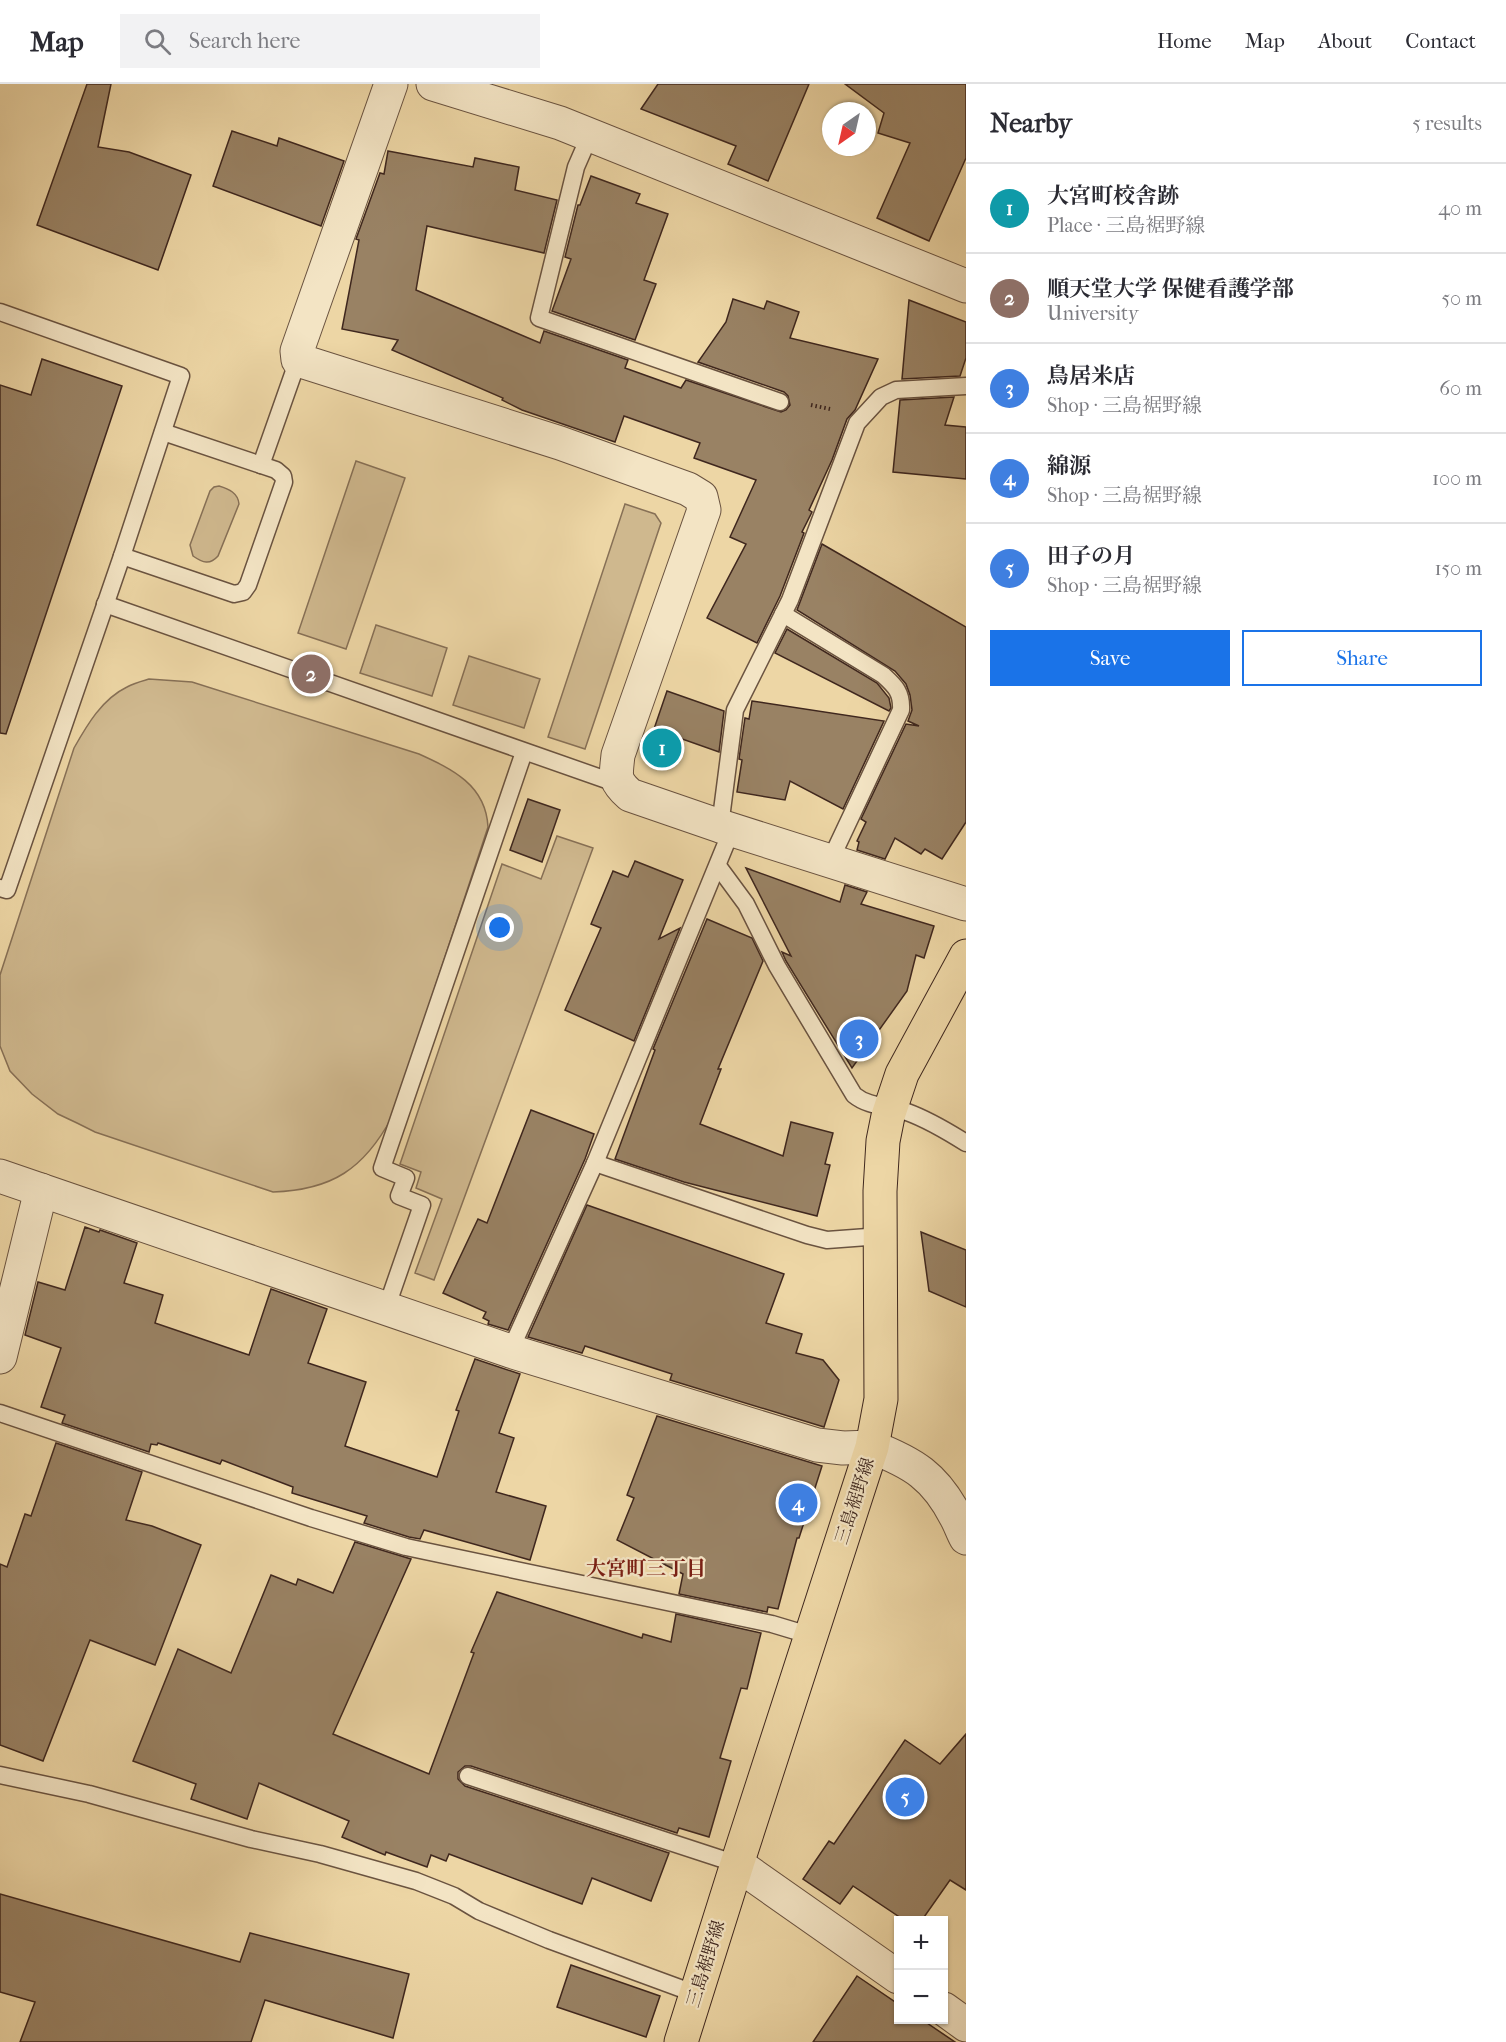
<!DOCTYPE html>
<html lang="en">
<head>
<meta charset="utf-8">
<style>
  :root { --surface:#fff; --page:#f2f2f3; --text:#2b2b33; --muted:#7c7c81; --line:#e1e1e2; --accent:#1a73e8 }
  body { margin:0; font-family:"IM FELL French Canon","Noto Serif JP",serif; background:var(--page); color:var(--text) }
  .controls { position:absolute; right:18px; bottom:18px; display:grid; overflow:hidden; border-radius:0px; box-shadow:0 2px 4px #0004 }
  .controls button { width:54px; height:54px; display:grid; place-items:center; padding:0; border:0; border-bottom:2px solid var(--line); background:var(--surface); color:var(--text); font:30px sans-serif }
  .compass { position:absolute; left:822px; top:18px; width:54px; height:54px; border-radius:50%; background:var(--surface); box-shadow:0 2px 4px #0004; rotate:214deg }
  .you { position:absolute; left:500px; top:844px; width:21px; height:21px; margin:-15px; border:4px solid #fff; border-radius:50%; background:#1a73e8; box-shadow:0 0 0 9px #1a73e833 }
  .badge { display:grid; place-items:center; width:39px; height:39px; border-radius:50%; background:var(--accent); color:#fff; font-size:20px; font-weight:700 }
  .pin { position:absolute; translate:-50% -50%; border:3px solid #fff; box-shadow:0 2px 6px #0006 }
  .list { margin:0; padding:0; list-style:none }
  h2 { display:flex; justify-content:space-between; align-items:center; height:78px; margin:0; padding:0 24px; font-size:26px }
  h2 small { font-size:20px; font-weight:400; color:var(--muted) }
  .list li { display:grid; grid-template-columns:39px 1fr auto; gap:18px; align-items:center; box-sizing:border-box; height:90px; padding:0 24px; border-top:2px solid var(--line) }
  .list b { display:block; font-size:22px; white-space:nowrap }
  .list p { margin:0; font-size:20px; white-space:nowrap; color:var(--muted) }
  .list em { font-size:20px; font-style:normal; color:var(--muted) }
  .actions { display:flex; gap:12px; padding:18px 24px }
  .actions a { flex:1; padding:14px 0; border:2px solid var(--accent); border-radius:0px; text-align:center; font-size:21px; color:var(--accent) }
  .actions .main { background:var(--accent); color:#fff }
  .icon { flex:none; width:33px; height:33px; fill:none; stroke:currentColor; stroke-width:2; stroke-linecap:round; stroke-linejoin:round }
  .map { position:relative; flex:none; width:966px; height:1958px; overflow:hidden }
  header { display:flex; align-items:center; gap:36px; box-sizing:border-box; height:84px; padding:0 30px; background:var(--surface); border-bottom:2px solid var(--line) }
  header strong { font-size:28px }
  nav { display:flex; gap:33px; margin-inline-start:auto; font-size:21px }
  .search { width:420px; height:54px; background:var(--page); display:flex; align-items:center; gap:15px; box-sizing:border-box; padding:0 21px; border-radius:0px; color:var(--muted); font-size:22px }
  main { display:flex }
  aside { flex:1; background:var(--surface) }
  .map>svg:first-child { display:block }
</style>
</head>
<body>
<header>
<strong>Map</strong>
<div class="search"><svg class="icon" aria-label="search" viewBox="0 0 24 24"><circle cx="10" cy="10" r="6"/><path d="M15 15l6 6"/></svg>Search here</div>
<nav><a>Home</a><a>Map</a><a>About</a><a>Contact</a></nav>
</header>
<main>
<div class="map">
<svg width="966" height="1958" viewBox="0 0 966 1958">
  <rect width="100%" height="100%" fill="#edd6a5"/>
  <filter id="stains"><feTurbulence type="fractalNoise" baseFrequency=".00333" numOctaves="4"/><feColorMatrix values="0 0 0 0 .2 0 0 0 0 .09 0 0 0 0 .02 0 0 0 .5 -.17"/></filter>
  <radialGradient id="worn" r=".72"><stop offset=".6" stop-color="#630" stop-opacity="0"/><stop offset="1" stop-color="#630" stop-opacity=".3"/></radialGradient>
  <!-- green -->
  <g fill="#cfb88e" stroke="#877056" stroke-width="1.5">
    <polygon points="356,377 405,394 346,565 298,549"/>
    <path d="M219,402c10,3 19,7 20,18l-21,52c-8,9 -15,7 -25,0l-3,-11 20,-54 4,-4z"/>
    <polygon points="625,420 655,430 661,439 585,665 548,653"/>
    <polygon points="376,541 447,564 432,612 360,589"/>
    <polygon points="469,572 540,595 524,644 453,621"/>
    <path d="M149,595l43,3 227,72c33,15 67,31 69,73l-96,290c-28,52 -60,73 -119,75l-178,-60 -18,-9 -19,-9 -26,-20 -22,-23 -10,-25v-71l74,-227c13,-23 28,-49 53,-61 7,-4 15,-6 22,-8z"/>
    <polygon points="557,752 593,764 434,1196 415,1189 442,1115 416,1104 421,1088 400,1080 502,780 541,795"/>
  </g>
  <!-- building -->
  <g fill="#998264" stroke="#3f271e" stroke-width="1.5">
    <polygon points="87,0 111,0 98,63 129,68 191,91 158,186 37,141"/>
    <polygon points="658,0 809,0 768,97 728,80 736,62 641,25"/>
    <polygon points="845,0 966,0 966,74 929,157 877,134 910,59 878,49 884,29"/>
    <polygon points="232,47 277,62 279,54 344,77 321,142 213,102"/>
    <polygon points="388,67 473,83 475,74 519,83 515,106 557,116 544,169 427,142 416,206 540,259 544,247 628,276 625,284 681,304 686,296 781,328 786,326 790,321 788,312 784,308 698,278 726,238 733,215 764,225 767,217 799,228 790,254 878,275 855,326 847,335 832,376 809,426 812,428 802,448 804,449 780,512 757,559 707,534 746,460 730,453 756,396 694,374 700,359 624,332 615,358 522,326 502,316 503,314 392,266 398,256 342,245 359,156 356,155 380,89 384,90"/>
    <polygon points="591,92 640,110 636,119 668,130 644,196 656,200 635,256 552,227 571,175 565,173 578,121 580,121"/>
    <polygon points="909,216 966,238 966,274 960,292 902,295"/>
    <polygon points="42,275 122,302 6,650 0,649 0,301 31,311"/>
    <polygon points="954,313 945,341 966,343 966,395 893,388 900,316"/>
    <polygon points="822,460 966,543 966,738 942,775 925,765 921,770 895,754 885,775 857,766 859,758 857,757 866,738 861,735 906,640 919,642 908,637 912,626 910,611 906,600 895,587 797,526"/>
    <polygon points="787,545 877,599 889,614 891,624 889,627 775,569"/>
    <polygon points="667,607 724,627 719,668 654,645"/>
    <polygon points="752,617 884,637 843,725 790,697 785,716 737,708 742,676 739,675 745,634 749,635"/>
    <polygon points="528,715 560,726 542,778 510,766"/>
    <polygon points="635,777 683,796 659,855 680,844 634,957 565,926 601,844 591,840 613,787 628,793"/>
    <polygon points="746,784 840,818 845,801 867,808 861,820 934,842 924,874 916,871 907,907 852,984 786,877 782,868 791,872"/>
    <polygon points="707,835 752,854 763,877 718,985 721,985 700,1040 783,1072 791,1038 833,1049 825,1080 830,1081 817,1132 684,1098 615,1075 655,966 653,965"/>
    <polygon points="531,1026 594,1050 585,1075 508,1246 488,1240 489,1237 483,1234 486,1228 443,1209 478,1135 487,1139"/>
    <polygon points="587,1121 784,1190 766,1239 802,1250 796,1269 823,1276 839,1296 824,1343 670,1296 672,1290 585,1262 582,1269 528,1253"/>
    <polygon points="85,1143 99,1148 100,1146 137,1159 124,1199 163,1211 155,1239 249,1271 271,1205 327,1225 308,1279 366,1298 345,1362 437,1393 459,1327 456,1326 475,1275 520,1290 499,1349 514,1354 496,1408 546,1422 530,1476 424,1446 420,1455 409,1453 364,1439 367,1432 292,1409 293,1403 222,1376 220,1380 158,1359 157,1361 151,1360 149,1368 62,1339 65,1331 41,1323 61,1264 25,1251 38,1198 65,1206"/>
    <polygon points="921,1148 966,1166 966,1223 929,1207"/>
    <polygon points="657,1332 822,1382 799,1454 797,1454 778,1525 768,1523 767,1528 679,1510 683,1490 617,1456 634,1414 627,1411"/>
    <polygon points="56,1359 142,1388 126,1436 152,1442 201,1461 155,1581 90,1556 43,1677 0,1661 0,1480 7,1483 25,1430 31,1432"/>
    <polygon points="355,1458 411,1475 333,1650 429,1690 474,1569 471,1568 497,1508 642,1554 643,1550 671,1558 676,1530 761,1549 747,1605 741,1604 720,1674 731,1677 709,1753 679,1744 677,1749 471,1682 465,1682 458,1688 458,1695 465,1702 669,1769 651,1817 592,1794 582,1820 449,1770 446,1777 431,1771 427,1783 386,1768 385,1771 342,1753 349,1737 259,1699 247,1735 191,1715 196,1700 133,1677 178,1565 231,1589 271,1491 296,1501 298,1495 333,1509"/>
    <polygon points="966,1650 966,1806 950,1796 922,1836 904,1836 853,1802 840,1820 803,1795 829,1757 834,1760 905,1656 940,1680"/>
    <polygon points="0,1810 240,1878 250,1849 409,1890 393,1954 265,1916 251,1958 20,1958 35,1918 0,1908"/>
    <polygon points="571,1881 660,1912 646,1953 557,1923"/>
    <polygon points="857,1892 898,1920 898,1935 921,1935 955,1958 813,1958"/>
  </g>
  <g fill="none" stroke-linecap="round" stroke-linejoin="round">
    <!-- service casing -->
    <g stroke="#6a5340" stroke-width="19">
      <g id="service">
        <polyline points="590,51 576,83 539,234 780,318"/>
        <polyline points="0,228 181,292 122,472 7,806 0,804"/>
        <polyline points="261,381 298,276"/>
        <polyline points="122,472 234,510 243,508 248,501 284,398 283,392 276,386 163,348"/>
        <polyline points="105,520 618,700"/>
        <path d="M783,530l100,61c12,11 19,17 18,35l-71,151"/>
        <polyline points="720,742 735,626 790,516 857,339 881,313 896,306 966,302"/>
        <path d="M718,782l28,38 31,62 77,129c16,13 35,10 53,17 22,8 40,19 59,31"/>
        <polyline points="595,1079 807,1151 827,1156 881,1152"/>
        <polyline points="386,1225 422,1121 399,1112 406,1094 382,1084 524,668"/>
        <polyline points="510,1267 595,1079 732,745"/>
        <polyline points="0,1329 311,1434 406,1463 772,1540 812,1552"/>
        <polyline points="0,1691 89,1710 251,1755 320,1770 416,1797 454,1812 479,1827 549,1856 696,1910"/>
        <polyline points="468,1692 737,1780"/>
      </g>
    </g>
    <!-- minor casing -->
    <g stroke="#6a5340" stroke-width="35">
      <g id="minor">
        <path d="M391,0l-94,267 1,9 262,83 128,46 13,8 3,13 -86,245c-2,21 -5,25 12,40l90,31 246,78"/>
        <polyline points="0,1092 510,1267 817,1361 843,1364 872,1363"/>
        <polyline points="0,1273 41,1106"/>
        <polyline points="737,1780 898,1893"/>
        <polyline points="944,1925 966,1941"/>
      </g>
    </g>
    <!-- tertiary casing -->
    <g stroke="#6a5340" stroke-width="35">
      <g id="tertiary">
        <polyline points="433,0 560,39 966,202"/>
        <path d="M872,1363c41,16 63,29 84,70 4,7 6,14 10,21"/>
      </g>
    </g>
    <!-- primary casing -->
    <g stroke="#3f271e" stroke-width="35">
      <polyline id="primary" points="681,1958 737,1780 872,1363 881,1315 880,1107 883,1057 888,1032 902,990 966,872"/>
    </g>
    <!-- path -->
    <polyline stroke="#3f271e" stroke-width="4" stroke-dasharray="1.5 3" stroke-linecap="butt" points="811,321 830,325"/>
    <!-- service -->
    <use href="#service" stroke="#f3e4c4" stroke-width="16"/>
    <!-- minor -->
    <use href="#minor" stroke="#f3e4c4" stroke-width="33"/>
    <!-- tertiary -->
    <use href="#tertiary" stroke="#f3e4c4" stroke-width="33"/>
    <!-- primary -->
    <use href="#primary" stroke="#edd6a5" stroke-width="33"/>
  </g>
  <g text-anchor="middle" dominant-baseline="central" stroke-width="4.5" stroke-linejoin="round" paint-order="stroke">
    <!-- street labels -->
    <g font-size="18" fill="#3f271e" stroke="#f3e4c4">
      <text transform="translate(855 1417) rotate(-72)">三島裾野線</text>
      <text transform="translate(706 1880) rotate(-73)">三島裾野線</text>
    </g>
    <!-- neighbourhood labels -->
    <g font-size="20" font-weight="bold" fill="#7a1f14" stroke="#f3e4c4">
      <text x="646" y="1484">大宮町三丁目</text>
    </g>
  </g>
  <rect width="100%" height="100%" filter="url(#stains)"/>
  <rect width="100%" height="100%" fill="url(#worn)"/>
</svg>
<div class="controls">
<button>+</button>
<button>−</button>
</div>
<svg class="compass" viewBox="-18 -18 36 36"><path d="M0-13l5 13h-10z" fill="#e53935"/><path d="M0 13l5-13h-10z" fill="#7c7c81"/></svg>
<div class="you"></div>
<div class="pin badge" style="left:662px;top:664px;background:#0f9aa8">1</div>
<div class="pin badge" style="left:311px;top:590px;background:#8d6e63">2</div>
<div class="pin badge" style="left:859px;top:955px;background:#3f7fe0">3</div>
<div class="pin badge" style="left:798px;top:1419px;background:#3f7fe0">4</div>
<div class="pin badge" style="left:905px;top:1713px;background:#3f7fe0">5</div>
</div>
<aside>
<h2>Nearby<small>5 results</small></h2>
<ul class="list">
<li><span class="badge" style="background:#0f9aa8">1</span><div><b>大宮町校舎跡</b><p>Place · 三島裾野線</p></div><em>40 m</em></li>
<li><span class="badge" style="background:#8d6e63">2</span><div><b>順天堂大学 保健看護学部</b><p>University</p></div><em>50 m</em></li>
<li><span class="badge" style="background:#3f7fe0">3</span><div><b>鳥居米店</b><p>Shop · 三島裾野線</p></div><em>60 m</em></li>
<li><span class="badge" style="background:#3f7fe0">4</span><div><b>綿源</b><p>Shop · 三島裾野線</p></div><em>100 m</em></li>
<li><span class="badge" style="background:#3f7fe0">5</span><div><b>田子の月</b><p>Shop · 三島裾野線</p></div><em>150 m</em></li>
</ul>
<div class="actions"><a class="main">Save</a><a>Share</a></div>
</aside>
</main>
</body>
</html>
